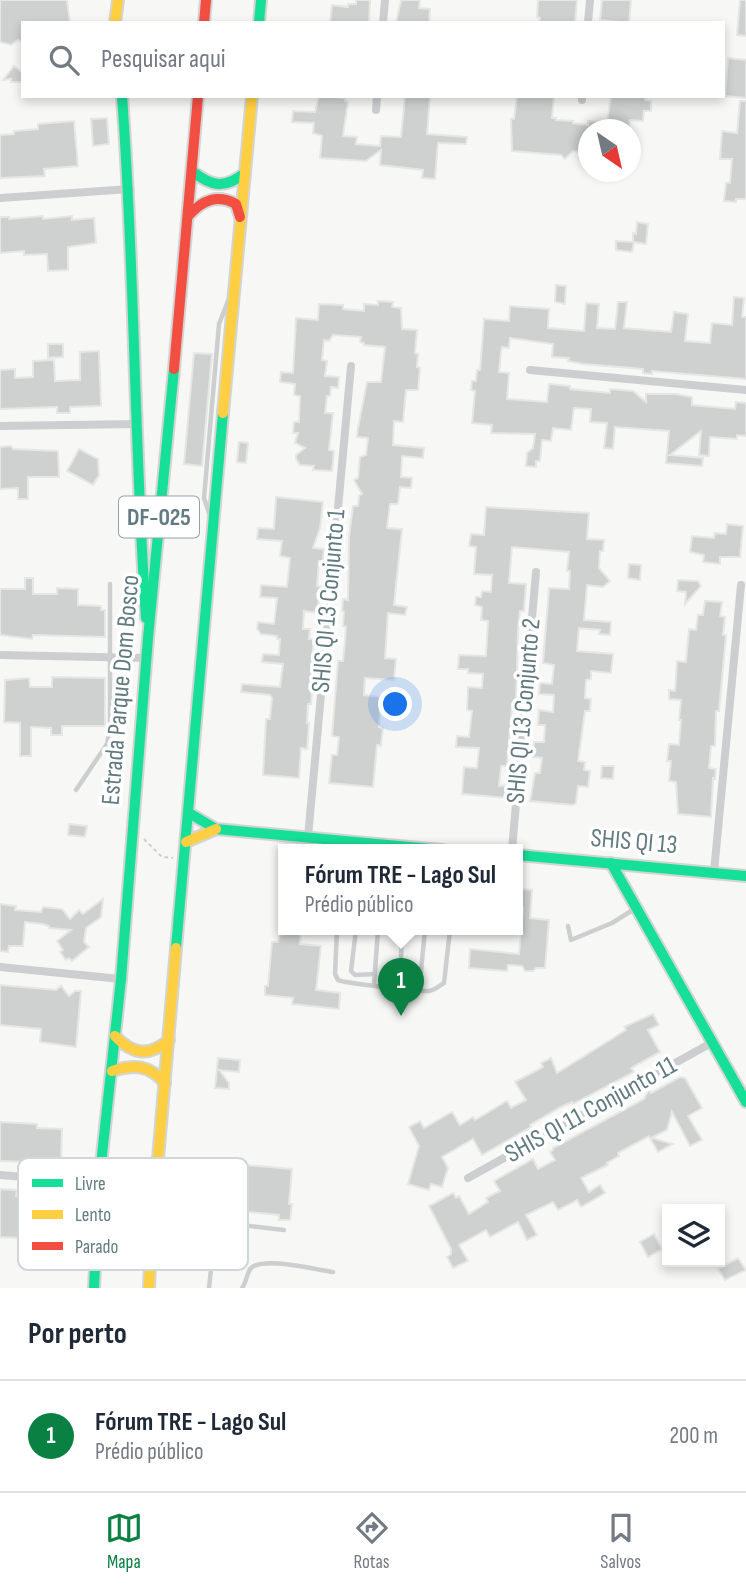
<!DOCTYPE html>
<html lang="pt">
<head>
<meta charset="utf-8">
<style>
  :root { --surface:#fff; --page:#f6f6f7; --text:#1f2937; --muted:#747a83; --line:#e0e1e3; --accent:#0b8043 }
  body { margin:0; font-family:"Sofia Sans Condensed",sans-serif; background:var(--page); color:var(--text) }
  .controls { position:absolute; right:21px; bottom:21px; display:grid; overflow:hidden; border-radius:0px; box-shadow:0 4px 10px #0003 }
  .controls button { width:63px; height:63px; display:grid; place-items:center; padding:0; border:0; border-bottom:2px solid var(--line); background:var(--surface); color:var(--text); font:35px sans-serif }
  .compass { position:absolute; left:578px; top:119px; width:63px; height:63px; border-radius:50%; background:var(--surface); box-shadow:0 4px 10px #0003; rotate:146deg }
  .you { position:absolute; left:396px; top:705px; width:24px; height:24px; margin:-18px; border:5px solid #fff; border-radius:50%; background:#1a73e8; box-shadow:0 0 0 10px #1a73e833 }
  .badge { display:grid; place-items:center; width:46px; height:46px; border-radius:50%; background:var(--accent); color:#fff; font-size:23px; font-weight:700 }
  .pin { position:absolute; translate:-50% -58px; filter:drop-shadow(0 2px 4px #0008) }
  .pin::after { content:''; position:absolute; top:37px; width:24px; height:21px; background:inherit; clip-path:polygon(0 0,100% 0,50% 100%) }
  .popup { position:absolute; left:278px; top:844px; width:245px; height:91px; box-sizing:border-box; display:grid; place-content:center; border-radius:0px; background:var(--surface); filter:drop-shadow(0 2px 5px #0005); font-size:23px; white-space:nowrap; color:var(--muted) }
  .popup b { font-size:26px; color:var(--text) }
  .popup::after { content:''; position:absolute; left:50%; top:100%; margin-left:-14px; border:14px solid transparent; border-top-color:var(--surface) }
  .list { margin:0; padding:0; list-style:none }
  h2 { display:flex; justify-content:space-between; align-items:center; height:91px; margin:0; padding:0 28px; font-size:30px }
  h2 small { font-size:23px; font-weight:400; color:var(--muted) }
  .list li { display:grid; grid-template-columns:46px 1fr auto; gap:21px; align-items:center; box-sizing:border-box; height:112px; padding:0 28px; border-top:2px solid var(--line) }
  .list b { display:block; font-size:26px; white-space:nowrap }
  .list p { margin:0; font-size:23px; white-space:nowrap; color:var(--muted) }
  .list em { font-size:23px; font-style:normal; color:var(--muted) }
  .icon { flex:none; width:38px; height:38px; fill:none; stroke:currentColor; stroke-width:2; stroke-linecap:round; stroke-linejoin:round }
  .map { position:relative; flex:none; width:746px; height:1288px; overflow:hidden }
  .search { position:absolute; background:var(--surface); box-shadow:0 4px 10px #0003; left:21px; right:21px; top:21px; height:77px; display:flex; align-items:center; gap:18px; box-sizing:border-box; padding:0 24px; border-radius:0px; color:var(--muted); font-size:26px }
  .sheet { height:203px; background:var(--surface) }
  nav { display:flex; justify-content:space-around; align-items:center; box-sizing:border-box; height:98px; border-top:2px solid var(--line); background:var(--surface); font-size:19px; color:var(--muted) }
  nav a { display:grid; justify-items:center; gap:4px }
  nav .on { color:var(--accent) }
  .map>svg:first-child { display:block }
</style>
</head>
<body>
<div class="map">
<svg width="746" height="1288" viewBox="0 0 746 1288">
  <rect width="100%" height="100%" fill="#f7f7f6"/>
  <!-- building -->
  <g fill="#cfd1d1" stroke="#e6e6e6" stroke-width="2">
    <polygon points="0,0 67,0 70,23 23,23 23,43 18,40 11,45 0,42"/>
    <polygon points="356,0 370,0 369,23 330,23 332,5 348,7 348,4 356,4"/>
    <polygon points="401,0 420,0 419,8 430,9 429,23 396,23"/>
    <polygon points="538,0 577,0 575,23 539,23 540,18 537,17"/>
    <polygon points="602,0 631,0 629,23 600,20"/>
    <polygon points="740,0 746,0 746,36 737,35"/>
    <polygon points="728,58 746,60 746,98 725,96"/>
    <polygon points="14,66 23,73 23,82 11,82 11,79 3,80"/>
    <polygon points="319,96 345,98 345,101 348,102 343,136 357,137 356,144 380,146 381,136 401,137 405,96 430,96 427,134 467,137 466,144 438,143 435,179 422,178 423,170 380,165 381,150 366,161 320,158 322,136 313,133 314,123 292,122 293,111 315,112"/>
    <polygon points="517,96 554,96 552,118 556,118 556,120 573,121 573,123 588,125 588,121 607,122 611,96 645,96 645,100 651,101 651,111 644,111 643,121 630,120 629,130 589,130 589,153 573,151 565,159 561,155 512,151 511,119 514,119"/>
    <polygon points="740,101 746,101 746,199 736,199 736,202 724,201 726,183 730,183 732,159 720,159 722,131 737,133"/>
    <polygon points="107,118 109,144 93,146 91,119"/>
    <polygon points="74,121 78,166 44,169 45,176 0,178 0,135 14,134 14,131 38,129 38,124"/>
    <polygon points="43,216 43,219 72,216 72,220 94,218 96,243 68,247 68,270 48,271 47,254 24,255 24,251 0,253 0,217 9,217 9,219"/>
    <polygon points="637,222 648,224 646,244 634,242 632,252 616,250 616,241 633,242 633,233 636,234"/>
    <polygon points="556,285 566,286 565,304 555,302"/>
    <polygon points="734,297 744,298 742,317 746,317 746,379 652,371 652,374 643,373 643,369 583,364 568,361 569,358 552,357 553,344 510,338 509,348 502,347 501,352 499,372 509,373 507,399 547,402 549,384 570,386 570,389 610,393 610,389 633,391 646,402 646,394 675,394 692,397 692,405 735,409 736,402 746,403 746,436 737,435 737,439 710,437 709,456 699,455 701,431 670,455 703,458 702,466 666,463 669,431 615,427 613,449 604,448 607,423 590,422 591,409 574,408 571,430 553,428 551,441 542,440 540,461 536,461 536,467 526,466 527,453 533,448 535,434 491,433 492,425 472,423 475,391 471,390 472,381 476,381 477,370 480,370 484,319 509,321 510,306 549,309 548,328 584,331 586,303 599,304 597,328 615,329 618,302 627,302 624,328 671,332 674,312 688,314 685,341 710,343 712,323 732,325"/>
    <polygon points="378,301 393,302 392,307 401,308 402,329 417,330 415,353 418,354 417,367 420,368 418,390 406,390 403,422 394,421 393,445 424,448 423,458 402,456 401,477 412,478 411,488 400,487 398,504 390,504 387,528 402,529 394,605 407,607 405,615 388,613 385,658 396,659 394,680 365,678 364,695 381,697 379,727 383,728 381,746 377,745 373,787 329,783 332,755 337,755 339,737 332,736 338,661 343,661 345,640 346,627 343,626 344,612 342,611 343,599 348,600 349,537 353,506 358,506 359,496 362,494 354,480 358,478 360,457 366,455 368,438 357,437 358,428 367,382 381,382 385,347 364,345 364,343 360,342 361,337 333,335 329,341 324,340 322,360 327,361 325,376 339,377 338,388 331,387 330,396 327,396 325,413 333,413 329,450 334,451 332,471 313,470 314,466 300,465 296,459 296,455 305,448 295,443 298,433 293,433 294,422 299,422 300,396 294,395 295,384 280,382 281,372 293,373 296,318 318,320 319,304 343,305 343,309 364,311 364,304 378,305"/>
    <polygon points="48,344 63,344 63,357 48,358"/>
    <polygon points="99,351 101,406 70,407 70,413 57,413 57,407 0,409 0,370 15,369 15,378 33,377 33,361 54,360 55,381 80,380 80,352"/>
    <polygon points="194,353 212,354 202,466 184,464"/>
    <polygon points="239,442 248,443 246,463 237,462"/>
    <polygon points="11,446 13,449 58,451 59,477 28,477 28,499 18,499 18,488 0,489 0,447"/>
    <polygon points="79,449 98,459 99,475 93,485 67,471"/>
    <polygon points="276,497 323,502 320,528 313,548 324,549 323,561 319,561 317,586 324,587 323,597 319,596 318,613 304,611 303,629 310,629 309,639 314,639 312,658 314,664 311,704 308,704 307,723 309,723 307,749 301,748 299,778 263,775 266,719 270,719 272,698 270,695 241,692 242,684 280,687 283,664 262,662 263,654 279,655 280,639 277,639 277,636 261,634 257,629 258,622 274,624 277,598 260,597 261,585 287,587 290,558 280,556 282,541 257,539 258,528 274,529"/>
    <polygon points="486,507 589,513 587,539 604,540 603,551 600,551 599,568 610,581 603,587 587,585 584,620 611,622 610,635 599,634 600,630 579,628 577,651 613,654 611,673 591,671 591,679 586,680 585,698 591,699 590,711 585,711 578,761 585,762 584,770 590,771 588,787 578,786 576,803 573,805 530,801 535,773 540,773 542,758 533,757 534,742 544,742 545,725 538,725 539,710 553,712 554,695 539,694 540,683 552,684 554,665 543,663 549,588 569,589 570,571 567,571 569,552 512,547 509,583 526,584 524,611 520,611 518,631 516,705 512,708 507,766 501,766 499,786 508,785 507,798 462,794 464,767 477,768 479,748 456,747 457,736 469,737 472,711 467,710 468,687 482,688 483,674 468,673 468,669 458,669 459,655 486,656 488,621 481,620 482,607 475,605 476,597 481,597 482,591 491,592 492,575 474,574 476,547 469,546 471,534 484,535"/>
    <polygon points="727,524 743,526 740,557 720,557 720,564 703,562 704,555 690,552 692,536 714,538 715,533 726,534"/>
    <polygon points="629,564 641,565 640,580 628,578"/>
    <polygon points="25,578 33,578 33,594 57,594 57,588 78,589 78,605 101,606 101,610 105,610 105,637 33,635 32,639 0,635 0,589 25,589"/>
    <polygon points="678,580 698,581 701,586 685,604 686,592 677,591"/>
    <polygon points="705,601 722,602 720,616 725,617 723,635 726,635 719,711 716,711 715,746 711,746 709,768 716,769 715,779 713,778 711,817 678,814 676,782 669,781 671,761 667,761 669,744 679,745 681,720 679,720 681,700 669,699 669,690 675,691 677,661 686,662 689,629 696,630 698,615 703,615"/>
    <polygon points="52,677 105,678 105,726 62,726 62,735 51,735 51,728 31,727 31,756 20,756 20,723 4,722 5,680 29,678 30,687 52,687"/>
    <polygon points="602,766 614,766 613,779 601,778"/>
    <polygon points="69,824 87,826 85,837 68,835"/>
    <polygon points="518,889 532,890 530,918 549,920 545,968 536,968 533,971 525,971 522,966 508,965 507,971 469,968 470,949 519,954 523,908 518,908"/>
    <polygon points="103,899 101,917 86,928 84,942 89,947 72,961 69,958 66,960 60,952 63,950 57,941 71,930 49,928 49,926 42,924 25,922 23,946 9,946 8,952 0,951 0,904 16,906 15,910 41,912 43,907 62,909 70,919 79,910 83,914"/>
    <polygon points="280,930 301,930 300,944 321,946 316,990 340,993 339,1009 292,1004 293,998 265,995 265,986 268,986 272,942 278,942"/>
    <polygon points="0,985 56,990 61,986 69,996 75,991 81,991 76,1047 40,1042 41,1029 0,1025"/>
    <polygon points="653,1014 659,1025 648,1030 660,1052 631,1068 634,1072 573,1104 572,1102 561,1107 530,1125 531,1127 482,1155 473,1139 442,1157 448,1168 442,1187 431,1184 429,1190 408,1184 419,1146 409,1127 420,1121 424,1128 452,1112 460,1125 473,1117 475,1120 507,1101 511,1108 526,1100 515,1082 543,1067 541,1063 551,1058 557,1073 626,1030 624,1027"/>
    <polygon points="218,1058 240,1060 239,1072 219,1070 229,1083 229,1089 215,1088"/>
    <polygon points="680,1077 685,1078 702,1108 688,1116 702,1140 690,1146 672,1112 667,1130 651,1138 673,1144 658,1152 649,1136 618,1153 619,1156 607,1163 608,1165 581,1178 589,1192 600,1185 605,1193 581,1207 577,1200 558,1210 553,1202 526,1215 537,1235 527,1240 518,1222 490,1237 486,1230 459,1245 468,1261 453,1268 447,1257 451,1254 451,1249 429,1206 453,1193 456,1198 459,1196 469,1214 488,1202 486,1198 500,1191 494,1181 533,1159 538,1169 555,1160 550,1152 553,1150 553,1148 644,1099 649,1089 651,1093"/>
    <polygon points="0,1122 37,1124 37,1128 62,1129 61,1163 0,1161"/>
    <polygon points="244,1165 292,1169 289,1204 292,1204 290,1220 279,1220 279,1215 238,1211"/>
    <polygon points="0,1189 17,1190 16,1196 32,1196 32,1193 56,1194 56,1228 31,1227 31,1247 29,1250 18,1249 18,1238 0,1237"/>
    <polygon points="654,1234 662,1249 648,1257 640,1242"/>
    <polygon points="738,1258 746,1270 725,1280 718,1269"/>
  </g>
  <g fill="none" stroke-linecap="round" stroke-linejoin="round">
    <!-- fast casing -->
    <g stroke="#d3d5d5" stroke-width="14">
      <g id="fast">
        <polyline points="259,23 261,0"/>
        <path d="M122,96c13,174 12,348 24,522"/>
        <path d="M192,171c20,16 33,18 53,2"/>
        <polyline points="189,813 216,829 442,850"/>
        <polyline points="518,855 746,876"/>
        <polyline points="611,863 746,1102"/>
        <polyline points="176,948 223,413"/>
        <polyline points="94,1288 99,1183 121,979 148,638 174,369"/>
      </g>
    </g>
    <!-- slow casing -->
    <g stroke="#d3d5d5" stroke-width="14">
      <g id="slow">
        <polyline points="115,23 118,0"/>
        <polyline points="223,413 252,96"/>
        <polyline points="186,842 216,829"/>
        <path d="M115,1036c18,19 34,21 54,4"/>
        <path d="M112,1071c23,-7 37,-6 53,12"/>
        <polyline points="149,1288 151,1241 176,948"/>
      </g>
    </g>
    <!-- jam casing -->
    <g stroke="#d3d5d5" stroke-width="14">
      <g id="jam">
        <polyline points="204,23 206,0"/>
        <path d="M189,215c14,-15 28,-21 47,-11l4,13"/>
        <polyline points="174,369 198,96"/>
      </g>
    </g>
    <!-- path -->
    <polyline stroke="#cbcccc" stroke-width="2" stroke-dasharray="3.5 3.5" stroke-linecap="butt" points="144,839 162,857 173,858"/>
    <!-- lane -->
    <g stroke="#cccecf" stroke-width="4.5">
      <polyline points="209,513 204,498 219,324 228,301"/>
      <polyline points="76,790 107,744 110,729 110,584"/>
      <polyline points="568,926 571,940 612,923 636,908"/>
      <path d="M337,930l-2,44 3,6c5,3 85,12 91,11 6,-1 10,-5 15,-8l6,-53"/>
      <polyline points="356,930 351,971 355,975 375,974"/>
      <polyline points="374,984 378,930"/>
      <polyline points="400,988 402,930"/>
      <polyline points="419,991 425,930"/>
      <polyline points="160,1164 217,1170 221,1176 209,1288"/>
      <polyline points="217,1222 284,1230"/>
      <polyline points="152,1241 214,1244"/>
      <path d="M242,1288c5,-6 4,-14 9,-20 13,-12 65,2 82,4"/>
    </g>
    <!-- street -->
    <g stroke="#cccecf" stroke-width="8">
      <polyline points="383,23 385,0"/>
      <polyline points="588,23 590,0"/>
      <polyline points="582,100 582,96"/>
      <polyline points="376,110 377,96"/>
      <polyline points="0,198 130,189"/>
      <polyline points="530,370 746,390"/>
      <polyline points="0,426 137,424"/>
      <polyline points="0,655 146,658"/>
      <polyline points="308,837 351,366"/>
      <polyline points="512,850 536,572"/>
      <polyline points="714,872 741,585"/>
      <polyline points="0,967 121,979"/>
      <polyline points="0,1175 99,1183"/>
      <polyline points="468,1178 713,1042"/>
    </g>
    <!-- fast -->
    <use href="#fast" stroke="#16e098" stroke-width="10"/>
    <!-- slow -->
    <use href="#slow" stroke="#ffcf43" stroke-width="10"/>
    <!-- jam -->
    <use href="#jam" stroke="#f24e42" stroke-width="10"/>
  </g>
  <g text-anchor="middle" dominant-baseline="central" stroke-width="7" stroke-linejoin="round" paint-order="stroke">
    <!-- shield labels -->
    <rect fill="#fff" stroke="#90a3a7" stroke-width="2" x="119" y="496.5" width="80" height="41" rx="5"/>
    <g font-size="24" font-weight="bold" fill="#617b81">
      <text x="159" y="517">DF-025</text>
    </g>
    <!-- street labels -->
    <g font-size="26" fill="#617b81" stroke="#fff">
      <text transform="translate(329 601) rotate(-85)">SHIS QI 13 Conjunto 1</text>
      <text transform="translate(121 690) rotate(-85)">Estrada Parque Dom Bosco</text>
      <text transform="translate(524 711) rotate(-85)">SHIS QI 13 Conjunto 2</text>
      <text transform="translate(634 842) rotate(5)">SHIS QI 13</text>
      <text transform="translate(591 1110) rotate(-29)">SHIS QI 11 Conjunto 11</text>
    </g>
  </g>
  <!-- legend -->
  <rect x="18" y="1158" width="230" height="112" rx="10" fill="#fff" stroke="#d0d7d9" stroke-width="2"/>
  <rect x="32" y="1179" width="31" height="8" fill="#16e098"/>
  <rect x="32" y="1210" width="31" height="9" fill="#ffcf43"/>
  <rect x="32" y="1242" width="31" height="8" fill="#f24e42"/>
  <g font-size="19" fill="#617b81">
    <text x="75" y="1190">Livre</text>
    <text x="75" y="1221">Lento</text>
    <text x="75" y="1253">Parado</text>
  </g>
</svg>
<div class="controls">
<button><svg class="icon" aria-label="layers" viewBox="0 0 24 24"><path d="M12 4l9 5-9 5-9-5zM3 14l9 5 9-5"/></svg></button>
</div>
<svg class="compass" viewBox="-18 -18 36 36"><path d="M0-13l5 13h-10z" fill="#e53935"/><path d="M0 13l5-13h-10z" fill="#747a83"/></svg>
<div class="you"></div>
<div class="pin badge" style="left:401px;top:1016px">1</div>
<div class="popup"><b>Fórum TRE - Lago Sul</b>Prédio público</div>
<div class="search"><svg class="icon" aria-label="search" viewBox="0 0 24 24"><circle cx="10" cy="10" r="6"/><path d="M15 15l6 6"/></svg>Pesquisar aqui</div>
</div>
<section class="sheet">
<h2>Por perto<small></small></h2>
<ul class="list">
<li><span class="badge">1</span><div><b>Fórum TRE - Lago Sul</b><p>Prédio público</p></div><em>200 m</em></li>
</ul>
</section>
<nav>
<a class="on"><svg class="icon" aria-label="map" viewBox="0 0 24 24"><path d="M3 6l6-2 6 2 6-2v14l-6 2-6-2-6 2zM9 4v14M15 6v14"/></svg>Mapa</a>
<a><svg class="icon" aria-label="directions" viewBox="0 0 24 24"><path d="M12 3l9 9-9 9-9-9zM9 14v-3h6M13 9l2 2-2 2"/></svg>Rotas</a>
<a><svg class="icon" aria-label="saved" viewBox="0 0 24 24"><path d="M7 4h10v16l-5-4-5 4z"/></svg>Salvos</a>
</nav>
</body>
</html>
